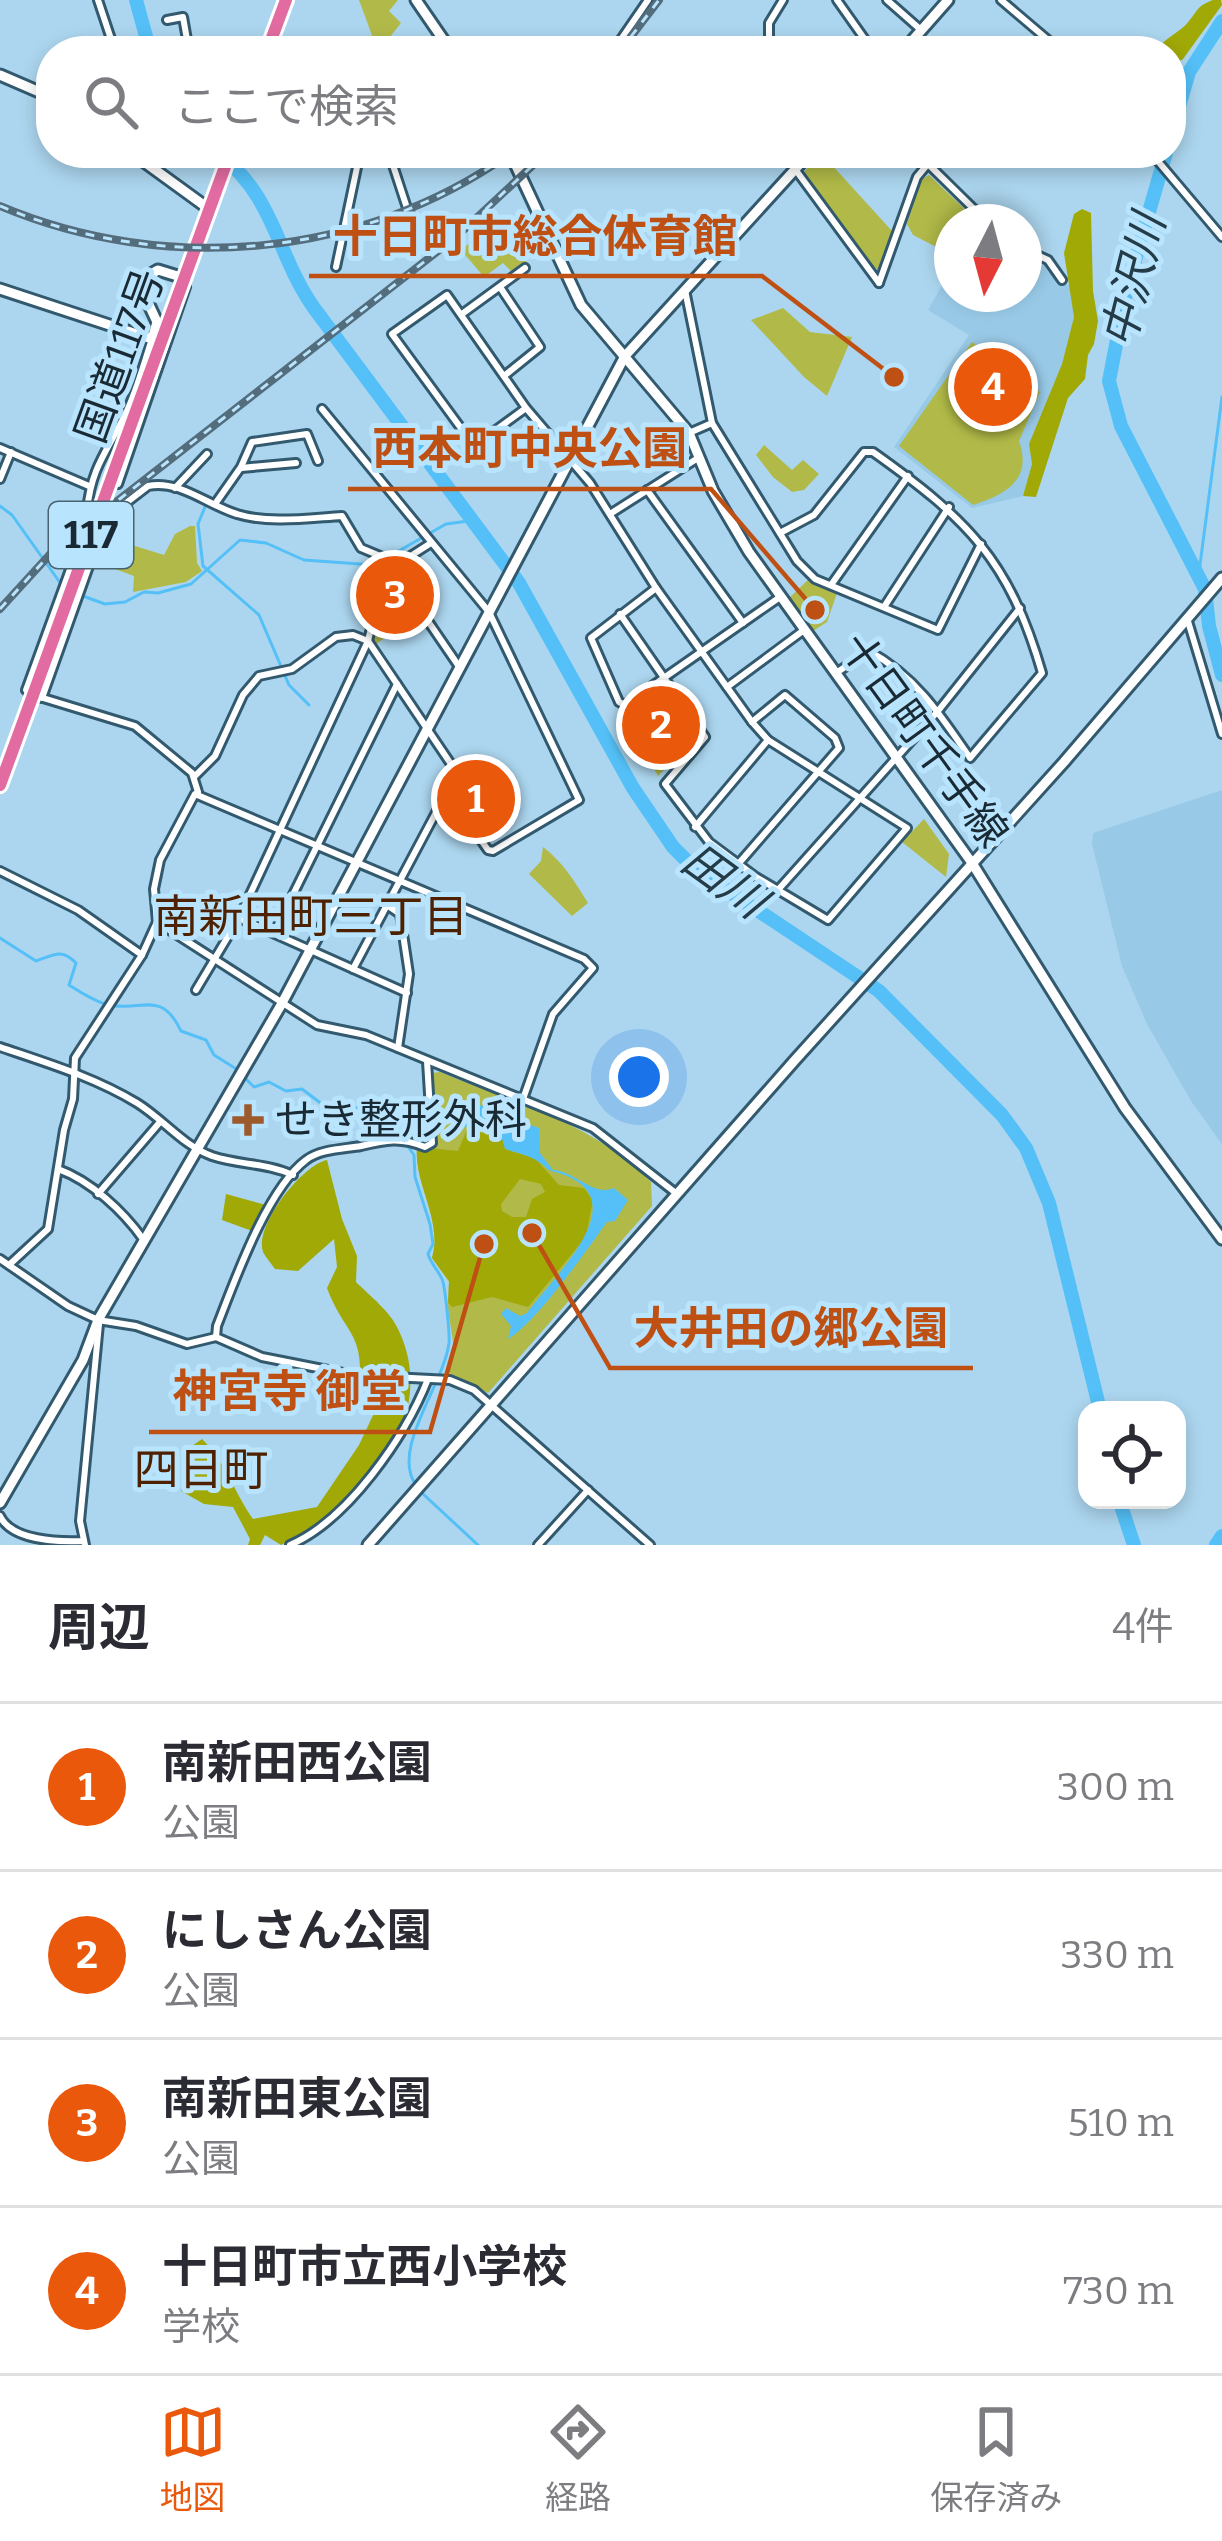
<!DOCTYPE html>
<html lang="ja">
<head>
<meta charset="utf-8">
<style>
  :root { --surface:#fff; --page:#f7f7f7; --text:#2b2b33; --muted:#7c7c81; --line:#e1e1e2; --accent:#ea580c }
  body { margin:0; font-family:Bitter,"Noto Sans JP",serif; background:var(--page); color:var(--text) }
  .controls { position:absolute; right:36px; bottom:36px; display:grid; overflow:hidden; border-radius:24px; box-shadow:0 6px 18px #0003 }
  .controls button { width:108px; height:108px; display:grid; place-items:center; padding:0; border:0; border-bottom:3px solid var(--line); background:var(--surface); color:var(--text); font:60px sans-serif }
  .compass { position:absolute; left:934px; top:204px; width:108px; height:108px; border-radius:50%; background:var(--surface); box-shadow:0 6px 18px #0003; rotate:186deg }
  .you { position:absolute; left:639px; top:1077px; width:42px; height:42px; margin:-30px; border:9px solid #fff; border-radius:50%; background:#1a73e8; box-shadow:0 0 0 18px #1a73e833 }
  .badge { display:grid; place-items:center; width:78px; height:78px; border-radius:50%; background:var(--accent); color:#fff; font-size:39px; font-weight:700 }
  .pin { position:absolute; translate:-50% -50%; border:6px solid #fff; box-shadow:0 3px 12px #0006 }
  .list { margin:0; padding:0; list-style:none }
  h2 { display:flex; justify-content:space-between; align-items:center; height:156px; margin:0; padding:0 48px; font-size:51px }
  h2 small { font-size:39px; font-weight:400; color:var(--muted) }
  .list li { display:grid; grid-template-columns:78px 1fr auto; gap:36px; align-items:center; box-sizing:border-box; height:168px; padding:0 48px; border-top:3px solid var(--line) }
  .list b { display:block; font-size:45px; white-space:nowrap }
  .list p { margin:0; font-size:39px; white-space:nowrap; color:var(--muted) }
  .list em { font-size:39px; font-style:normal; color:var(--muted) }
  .icon { flex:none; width:66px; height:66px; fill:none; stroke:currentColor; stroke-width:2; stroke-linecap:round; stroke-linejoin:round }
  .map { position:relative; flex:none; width:1222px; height:1545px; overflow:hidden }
  .search { position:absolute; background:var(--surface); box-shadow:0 6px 18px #0003; left:36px; right:36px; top:36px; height:132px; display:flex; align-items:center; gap:30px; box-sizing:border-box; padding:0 42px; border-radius:48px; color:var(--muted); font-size:45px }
  .sheet { height:828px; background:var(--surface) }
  nav { display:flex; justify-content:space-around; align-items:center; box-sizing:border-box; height:168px; border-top:3px solid var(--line); background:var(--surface); font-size:33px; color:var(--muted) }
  nav a { display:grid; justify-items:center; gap:6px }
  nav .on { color:var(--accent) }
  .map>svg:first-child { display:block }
</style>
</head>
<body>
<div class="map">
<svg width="1222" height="1545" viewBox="0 0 1222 1545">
  <rect width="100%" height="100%" fill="#acd6ef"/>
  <!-- built -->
  <g fill="#98c9e6">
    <polygon points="1024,253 1045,264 1058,285 1071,285 1074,317 1062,364 1029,444 1032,464 1023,496 972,508 894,447 969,335 928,310 952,268 952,294 1024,294"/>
    <polygon points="1222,790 1222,1144 1191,1101 1147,1024 1122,966 1092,844 1093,833"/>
  </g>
  <!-- green -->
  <g fill="#b1ba48">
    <polygon points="359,0 398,0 389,11 401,23 382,47 373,38"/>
    <polygon points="821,153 892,231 878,269 873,268 804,172"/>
    <polygon points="929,175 972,216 971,222 952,222 952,255 913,235 907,224 921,180"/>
    <polygon points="491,226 527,262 513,273 503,263 484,277 461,250"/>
    <polygon points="783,308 810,332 852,337 827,396 804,377 751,320"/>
    <path d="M972,342l68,50 -21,49c14,39 -14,54 -46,64l-74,-59z"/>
    <polygon points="764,445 792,470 803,460 819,474 804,490 792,492 773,477 756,455"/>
    <polygon points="190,526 195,526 197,563 202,571 186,582 133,592 134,576 96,562 106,537 164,555 175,534"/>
    <polygon points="392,573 419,614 376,644 373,640 387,576"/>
    <polygon points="808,580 837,593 827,622 813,631 789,598"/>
    <polygon points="663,690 668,691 699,735 658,776 624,715"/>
    <polygon points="476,768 498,805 503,803 515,811 480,833 454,794 463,771"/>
    <polygon points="924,819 949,854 946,877 902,842"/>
    <path d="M543,847c20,15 32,35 45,56l-16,13 -43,-42 12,-13z"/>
    <path d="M440,1072c73,30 155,52 211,110l1,24 -164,187 -39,-20 5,-24 -6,-40 1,-27 -17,-24c11,-39 -18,-73 -15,-111l12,4 6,-6 -3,-72z"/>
  </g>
  <!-- forest -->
  <g fill="#a0a906" fill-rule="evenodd">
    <path d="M1213,0h8l1,5 -39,54 -12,7v-15h-15c9,-14 24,-18 33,-30 10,-12 8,-15 24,-21z"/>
    <polygon points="1082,209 1091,213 1093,291 1098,321 1094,344 1088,355 1085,379 1068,398 1036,497 1023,496 1032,464 1029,444 1062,364 1074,317 1064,253 1074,214"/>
    <path d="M487,1124l13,8 11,19 24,7 24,27 25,3 9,12 -7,37 -58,70 -36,-10 -40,10 -4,-4 1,-22 -17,-23c11,-39 -18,-73 -15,-111l41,4 9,-22zM520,1179l21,5 4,8 -13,7 -6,18h-14l-10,-6 -1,-7z"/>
    <path d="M327,1160l15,59 15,37 -1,26c14,14 35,30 43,49 34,73 -13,142 -68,187 -14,11 -34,18 -50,27l-16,-10 -5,10h-12l2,-6 -17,-32 -29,-3 -23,-13 8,-43 13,-9c23,22 32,53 51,80l64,-12 42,-62 25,-53 -25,-5c6,-55 -15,-53 -32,-99l10,-21 -3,-28 -36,32 -23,-2c-4,-6 -9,-11 -12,-17 -9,-26 39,-87 64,-92z"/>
    <polygon points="226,1194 266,1205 252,1231 222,1220"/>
  </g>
  <!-- water -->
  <path fill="#54c0f7" d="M480,1105l7,3 2,10 14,9 19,-5 17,6 1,25 13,17c22,1 40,27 61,18l14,12 -13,21 -8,1c-20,28 -72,102 -99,117l3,-13 -10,-12 5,-6 14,8 7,-3c28,-39 115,-117 28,-141 -9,-2 -9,-6 -16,-10 -10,-7 -22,-9 -34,-13l-5,-17 -13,-8 -28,4 1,-9z"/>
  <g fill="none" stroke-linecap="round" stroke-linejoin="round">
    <!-- stream -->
    <g stroke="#54c0f7" stroke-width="3">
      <polyline points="0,506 12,515 61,584"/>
      <polyline points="205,507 198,524 203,566 259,615 289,685 309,705"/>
      <polyline points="1198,580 1222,397"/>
      <polyline points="80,595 105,604 125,602 144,592 158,593 191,584 240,540 266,543 304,560 374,565 446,524 476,520"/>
      <path d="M0,938l36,23c18,-6 25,-13 40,2l-7,22c11,7 23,15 36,19 35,10 55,-17 76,27l25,9 8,15 24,15"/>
      <path d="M244,1077l10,10 15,-5 17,9 16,-2 29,22 33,-4 32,2 2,23 16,23 1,22 15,47 3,20 -5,10c3,10 10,16 14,25 3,6 8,56 7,64 -5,41 -59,107 -33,142"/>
      <polyline points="422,1493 478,1545"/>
    </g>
    <!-- river -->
    <g stroke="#54c0f7" stroke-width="14">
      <polyline points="136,0 150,51"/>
      <polyline points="1171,134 1189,72 1222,21"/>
      <path d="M218,153c58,45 57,99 96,155l205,275 114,205 40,59 21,21 185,123 123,124 24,33 23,55 51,207"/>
      <polyline points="1166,153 1127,288 1109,381 1121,426 1205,589 1209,626 1222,675"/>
      <polyline points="1119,1500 1134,1545"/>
      <polyline points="1216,1545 1222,1536"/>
    </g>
    <!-- street casing -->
    <g stroke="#32596e" stroke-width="12">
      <g id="street">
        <polyline points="98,0 115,51"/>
        <polyline points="837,0 873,51"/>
        <polyline points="887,0 921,30"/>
        <polyline points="1001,0 1061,51"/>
        <polyline points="167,20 183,17 189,51"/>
        <polyline points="613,51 648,0"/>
        <polyline points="769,51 769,23 783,0"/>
        <polyline points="389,153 406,205 424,245"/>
        <polyline points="917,153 987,222"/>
        <polyline points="1151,153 1222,237"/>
        <polyline points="795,169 879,283"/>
        <polyline points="519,170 535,153"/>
        <polyline points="1024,249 1048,260 1062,280"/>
        <polyline points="336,267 360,153"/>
        <polyline points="879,283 917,177 927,165"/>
        <polyline points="500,287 540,347 504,376"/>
        <polyline points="685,290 712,423 797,561 815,579 938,630 981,544"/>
        <polyline points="462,314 525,268"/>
        <polyline points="526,408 474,446 392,334 447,295 526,408 590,483 656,588 752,722 768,740 907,828 828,920 756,877 709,842 665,784 705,737 620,614"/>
        <polyline points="322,409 489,612 579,800 493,851 488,850 447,792"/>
        <polyline points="689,433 712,423"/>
        <polyline points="0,448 89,486"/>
        <polyline points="241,468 296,463"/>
        <polyline points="0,479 11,452"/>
        <polyline points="118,484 186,287"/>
        <polyline points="175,488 207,454"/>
        <polyline points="647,490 743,623"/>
        <polyline points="215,504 241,467 252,442 307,434 318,461"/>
        <path d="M87,511c4,-44 21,-61 39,-98 11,-23 18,-50 26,-74"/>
        <polyline points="610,514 698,458"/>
        <path d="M780,533l34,-18 50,-63h9c94,67 136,107 169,221l-72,85c-30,-44 -54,-81 -101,-107l-33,22"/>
        <polyline points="391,567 460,668"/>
        <polyline points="831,585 908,476"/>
        <polyline points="656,588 591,638 619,702 625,705 780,597"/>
        <polyline points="884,607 949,507"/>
        <polyline points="1187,618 1222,734"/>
        <polyline points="727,687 804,630"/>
        <polyline points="30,694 26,690 84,531"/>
        <path d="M42,698l56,-157 15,-28 35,-27c31,-7 61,20 89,28 32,10 72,4 105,2l19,32 36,15"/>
        <polyline points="43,698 135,726 192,773 198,792"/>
        <polyline points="195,776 215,756 243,695 259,676 292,669 336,637 353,635 368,641 457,773 353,969"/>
        <polyline points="695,827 768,740"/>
        <polyline points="740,862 839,748 835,738 785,695 752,722"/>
        <polyline points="0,871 78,910 142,955"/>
        <polyline points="777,891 938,711 1020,608"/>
        <polyline points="387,905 400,914 409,974 398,1048"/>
        <polyline points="239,918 407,993"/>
        <polyline points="157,922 317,1025 366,1035 593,1128 677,1194"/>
        <polyline points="274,933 397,684"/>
        <polyline points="196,990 239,918 368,641 384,573 431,543"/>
        <path d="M0,1047c47,16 94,30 137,56 26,16 45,42 75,53 27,9 55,7 81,19"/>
        <path d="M58,1169c33,12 65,42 85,70"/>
        <polyline points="98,1194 160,1122"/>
        <polyline points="0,1259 68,1306 98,1320 136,1326 187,1344 216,1337 262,1357 353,1375 450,1380 474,1390 650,1545"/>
        <polyline points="9,1265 48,1229 64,1130 73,1099 75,1058 142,955 157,922 154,889 160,860 195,794 584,959 593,968 553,1014 523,1099"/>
        <path d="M216,1337l1,-11c18,-46 50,-137 89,-166 14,-11 38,-11 55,-14 25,-6 40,-9 64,1l7,-4 -5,-82"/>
        <path d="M0,1516c12,25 59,26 84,25"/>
        <polyline points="85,1545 80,1521 99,1324"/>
        <path d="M290,1545c58,-25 115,-108 138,-166"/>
        <polyline points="538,1545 588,1490"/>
      </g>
    </g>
    <!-- secondary casing -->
    <g stroke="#32596e" stroke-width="15">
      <g id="secondary">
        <polyline points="416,0 451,51"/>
        <polyline points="903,51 948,0"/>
        <polyline points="0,75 51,97"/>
        <polyline points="132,153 209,209"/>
        <polyline points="510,153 581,305 689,433 713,491 749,552 972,863 1125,1108 1222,1239"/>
        <polyline points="0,289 152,339 157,322 143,292 146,277 158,270 184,278"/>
        <polyline points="0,1503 83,1360 98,1320 281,1005 625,356 810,153"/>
        <polyline points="368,1545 795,1060 1064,762 1222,578"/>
      </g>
    </g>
    <!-- highway casing -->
    <g stroke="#fff" stroke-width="18">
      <g id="highway">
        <polyline points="267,51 286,0"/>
        <polyline points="149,375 230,153"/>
        <polyline points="0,785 33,695"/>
      </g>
    </g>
    <!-- street -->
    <use href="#street" stroke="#fff" stroke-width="6"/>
    <!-- secondary -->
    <use href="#secondary" stroke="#fff" stroke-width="9"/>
    <!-- highway -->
    <use href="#highway" stroke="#e26ca1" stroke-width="12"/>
    <!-- rail casing -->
    <g stroke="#536d7d" stroke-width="8">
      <g id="rail">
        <polyline points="620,51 659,0"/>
        <path d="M0,206c166,70 364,52 511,-53"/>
        <polyline points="0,609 53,551 456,237 546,153"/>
      </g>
    </g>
    <!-- rail -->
    <use href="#rail" stroke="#b8e4fd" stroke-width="3" stroke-dasharray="9" stroke-linecap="butt"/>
    <!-- highway-bridge casing -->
    <g stroke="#fff" stroke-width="18" stroke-linecap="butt">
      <polyline id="highway-bridge" points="33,695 149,375"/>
    </g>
    <!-- highway-bridge -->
    <use href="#highway-bridge" stroke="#e26ca1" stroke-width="12"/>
  </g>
  <!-- markers -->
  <path fill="#9d5a2a" stroke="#b8e4fd" stroke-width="4.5" d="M242 1102h12v12h12v12h-12v12h-12v-12h-12v-12h12z"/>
  <g text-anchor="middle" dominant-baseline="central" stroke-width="10" stroke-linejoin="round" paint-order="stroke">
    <!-- shield labels -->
    <rect fill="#b8e4fd" stroke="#496270" stroke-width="3" x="49" y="502" width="84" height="66" rx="9"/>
    <g font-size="39" font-weight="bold" fill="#1a2a34">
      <text x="91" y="535">117</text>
    </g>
    <!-- street labels -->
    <g font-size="42" fill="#1a2a34" stroke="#b8e4fd">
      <text transform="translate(120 356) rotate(-70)">国道117号</text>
      <text transform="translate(924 740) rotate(54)">十日町千手線</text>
    </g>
    <!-- poi labels -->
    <g font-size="42" fill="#1a2a34" stroke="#b8e4fd" text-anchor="start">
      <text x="275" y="1120">せき整形外科</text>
    </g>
    <!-- water labels -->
    <g font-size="45" font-style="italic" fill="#243b48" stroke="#b8e4fd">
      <text transform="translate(1134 281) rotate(-76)">中沢川</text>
      <text transform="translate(724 881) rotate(36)">田川</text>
    </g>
    <!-- neighbourhood labels -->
    <g font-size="45" fill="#4e2200" stroke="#b8e4fd">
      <text x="311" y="917">南新田町三丁目</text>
      <text x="201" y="1470">四日町</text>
    </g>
  </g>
  <!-- callouts -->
  <path fill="none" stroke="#bf5014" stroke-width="4.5" d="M894 377L762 276H309M815 610L711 489H348M532 1233L610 1368H973M484 1244L430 1432H149"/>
  <g fill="#bf5014" stroke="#b8e4fd" stroke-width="4.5">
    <circle cx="894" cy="377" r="12"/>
    <circle cx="815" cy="610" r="12"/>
    <circle cx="532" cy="1233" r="12"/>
    <circle cx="484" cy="1244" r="12"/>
  </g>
  <g font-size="45" text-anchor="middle" font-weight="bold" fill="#bf5014" stroke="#b8e4fd" stroke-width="10" stroke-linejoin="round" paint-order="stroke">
    <text x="535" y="252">十日町市総合体育館</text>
    <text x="530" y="464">西本町中央公園</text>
    <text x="791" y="1344">大井田の郷公園</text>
    <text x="289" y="1407">神宮寺 御堂</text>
  </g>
</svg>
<div class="controls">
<button><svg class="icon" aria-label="locate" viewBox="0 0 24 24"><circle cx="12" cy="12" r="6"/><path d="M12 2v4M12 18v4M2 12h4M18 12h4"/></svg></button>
</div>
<svg class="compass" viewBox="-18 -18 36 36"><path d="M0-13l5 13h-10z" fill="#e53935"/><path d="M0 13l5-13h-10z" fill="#7c7c81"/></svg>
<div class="you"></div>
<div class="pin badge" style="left:476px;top:799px">1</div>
<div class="pin badge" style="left:661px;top:725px">2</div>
<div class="pin badge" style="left:395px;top:595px">3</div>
<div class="pin badge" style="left:993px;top:387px">4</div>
<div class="search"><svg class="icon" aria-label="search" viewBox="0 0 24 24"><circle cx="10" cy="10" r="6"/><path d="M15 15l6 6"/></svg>ここで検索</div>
</div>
<section class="sheet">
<h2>周辺<small>4件</small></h2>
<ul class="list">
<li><span class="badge">1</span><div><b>南新田西公園</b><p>公園</p></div><em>300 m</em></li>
<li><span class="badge">2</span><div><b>にしさん公園</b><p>公園</p></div><em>330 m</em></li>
<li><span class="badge">3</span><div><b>南新田東公園</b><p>公園</p></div><em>510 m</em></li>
<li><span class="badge">4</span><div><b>十日町市立西小学校</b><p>学校</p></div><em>730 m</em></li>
</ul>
</section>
<nav>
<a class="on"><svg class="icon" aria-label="map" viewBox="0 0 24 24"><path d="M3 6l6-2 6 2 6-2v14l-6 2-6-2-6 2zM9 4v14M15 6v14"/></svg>地図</a>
<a><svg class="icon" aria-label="directions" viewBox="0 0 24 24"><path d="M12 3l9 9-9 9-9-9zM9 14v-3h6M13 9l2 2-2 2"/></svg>経路</a>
<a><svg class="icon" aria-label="saved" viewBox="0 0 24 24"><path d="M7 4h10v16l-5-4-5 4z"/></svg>保存済み</a>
</nav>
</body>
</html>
